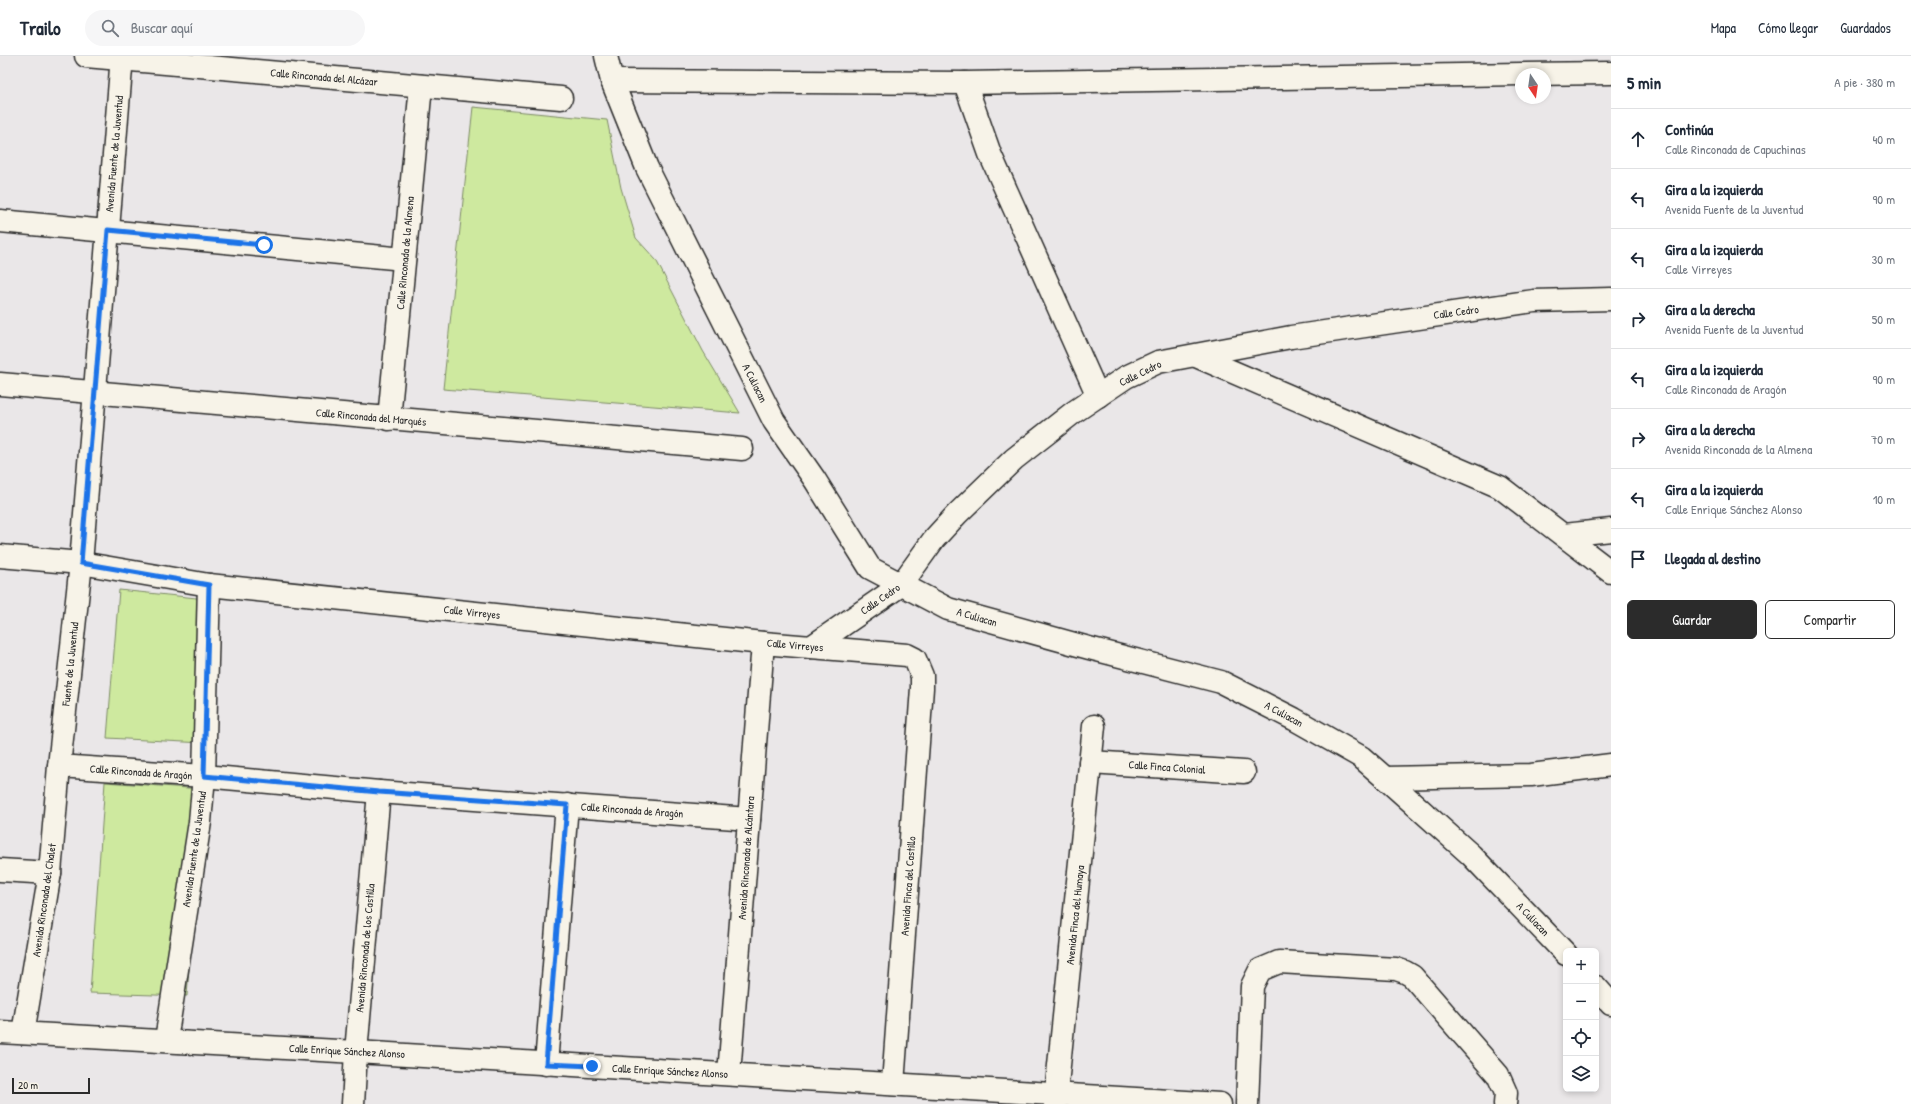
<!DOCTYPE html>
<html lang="es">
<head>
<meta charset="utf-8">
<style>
  :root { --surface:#fff; --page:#f6f6f7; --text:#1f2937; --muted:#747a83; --line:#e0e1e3; --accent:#2b2b2b }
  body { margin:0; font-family:"Patrick Hand",sans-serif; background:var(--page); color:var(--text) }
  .controls { position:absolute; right:12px; bottom:12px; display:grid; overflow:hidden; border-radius:6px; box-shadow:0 2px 6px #0003 }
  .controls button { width:36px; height:36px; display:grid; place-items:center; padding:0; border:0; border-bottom:1px solid var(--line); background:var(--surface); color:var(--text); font:20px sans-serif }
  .compass { position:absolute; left:1515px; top:12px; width:36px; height:36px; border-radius:50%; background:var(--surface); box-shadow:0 2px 6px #0003; rotate:167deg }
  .scale { position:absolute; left:12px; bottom:10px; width:78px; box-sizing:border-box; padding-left:4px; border:2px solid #2b2b2b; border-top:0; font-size:11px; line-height:14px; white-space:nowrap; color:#2b2b2b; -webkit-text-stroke:3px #f7f3e8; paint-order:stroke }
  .stop { position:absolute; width:12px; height:12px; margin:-9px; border:3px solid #1a73e8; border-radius:50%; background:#fff }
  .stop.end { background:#1a73e8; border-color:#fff; box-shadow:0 1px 4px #0008 }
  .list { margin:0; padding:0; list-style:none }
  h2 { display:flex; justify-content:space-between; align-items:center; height:52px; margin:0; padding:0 16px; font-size:17px }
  h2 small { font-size:13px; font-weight:400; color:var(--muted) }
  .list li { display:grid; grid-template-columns:26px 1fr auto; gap:12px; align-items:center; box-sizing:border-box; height:60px; padding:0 16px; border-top:1px solid var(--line) }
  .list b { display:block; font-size:15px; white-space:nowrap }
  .list p { margin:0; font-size:13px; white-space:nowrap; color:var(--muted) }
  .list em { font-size:13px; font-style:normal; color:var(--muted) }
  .actions { display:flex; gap:8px; padding:12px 16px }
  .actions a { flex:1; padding:9px 0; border:1px solid var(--accent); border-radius:6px; text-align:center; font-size:14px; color:var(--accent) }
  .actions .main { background:var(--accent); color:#fff }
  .icon { flex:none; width:22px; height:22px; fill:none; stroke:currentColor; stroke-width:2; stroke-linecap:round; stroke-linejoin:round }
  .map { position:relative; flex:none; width:1611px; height:1048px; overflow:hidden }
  header { display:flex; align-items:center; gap:24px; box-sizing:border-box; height:56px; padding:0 20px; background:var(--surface); border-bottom:1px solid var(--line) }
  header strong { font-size:19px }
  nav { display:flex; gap:22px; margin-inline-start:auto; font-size:14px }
  .search { width:280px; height:36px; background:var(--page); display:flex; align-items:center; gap:10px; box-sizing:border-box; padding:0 14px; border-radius:22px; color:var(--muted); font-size:15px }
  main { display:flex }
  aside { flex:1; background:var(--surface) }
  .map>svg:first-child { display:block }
</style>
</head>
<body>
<header>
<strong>Trailo</strong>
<div class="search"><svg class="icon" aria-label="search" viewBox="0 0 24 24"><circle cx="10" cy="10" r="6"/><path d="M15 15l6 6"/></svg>Buscar aquí</div>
<nav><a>Mapa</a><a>Cómo llegar</a><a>Guardados</a></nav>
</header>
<main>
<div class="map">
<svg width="1611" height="1048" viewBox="0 0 1611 1048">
  <rect width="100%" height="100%" fill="#eae7e8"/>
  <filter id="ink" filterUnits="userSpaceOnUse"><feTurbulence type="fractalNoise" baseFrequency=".025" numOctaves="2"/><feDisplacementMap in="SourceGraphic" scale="8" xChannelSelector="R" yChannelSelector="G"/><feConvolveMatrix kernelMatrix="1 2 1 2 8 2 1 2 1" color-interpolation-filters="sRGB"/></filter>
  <g filter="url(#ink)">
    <!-- green -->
    <g fill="#cee99f" stroke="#7c8a65">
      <polygon points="473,51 607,64 621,132 636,182 656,204 703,295 740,357 443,333"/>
      <polygon points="119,534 216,544 204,687 107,682"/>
      <polygon points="105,726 202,733 187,940 90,937"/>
    </g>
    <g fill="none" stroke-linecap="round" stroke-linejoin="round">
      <!-- street casing -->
      <g stroke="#2b2b2b" stroke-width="25">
        <g id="street">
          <polyline points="86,0 561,42"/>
          <polyline points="606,0 612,25 647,112 774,365 815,424 870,512 948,553 1089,592 1221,626 1294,663 1361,701 1385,722 1471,799 1566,898"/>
          <polyline points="1525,18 1611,17"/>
          <polyline points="612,25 965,27 1521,18"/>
          <polyline points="965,27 990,98 1098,340"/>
          <polyline points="0,165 404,203"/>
          <polyline points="1196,300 1500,431 1611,516"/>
          <polyline points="0,328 742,393"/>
          <polyline points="389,363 421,30"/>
          <polyline points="1564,479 1611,474"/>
          <polyline points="0,500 81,507 209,529 763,587 907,599 915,603 922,620 922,632 893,1028"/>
          <polyline points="811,591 901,529 934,483 957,458 1014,403 1074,356 1126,321 1158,306 1291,281 1534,245 1611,243"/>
          <polyline points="1090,706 1244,716"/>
          <polyline points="59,710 204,720 379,736 749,763"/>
          <polyline points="1385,722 1531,719 1611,709"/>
          <polyline points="0,814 50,817"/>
          <polyline points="1596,931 1611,948"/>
          <polyline points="0,976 356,996 1220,1048"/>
          <polyline points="23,977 50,817 59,710 81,507 122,0"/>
          <polyline points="166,984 200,766 204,720 209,529"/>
          <polyline points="546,1008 567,749"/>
          <polyline points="729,1018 763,587"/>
          <polyline points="353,1048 356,996 379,736"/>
          <polyline points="1055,1048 1094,670"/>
          <polyline points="1247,1048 1252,930 1260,914 1279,906 1396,913 1405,916 1412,920 1498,1019 1506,1037 1505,1048"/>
        </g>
      </g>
      <!-- street -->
      <use href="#street" stroke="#f7f3e8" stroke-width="22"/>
    </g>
  </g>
  <g fill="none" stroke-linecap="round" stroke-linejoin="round" filter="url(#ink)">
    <!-- route -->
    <polyline stroke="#1a73e8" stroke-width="5" points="264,189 108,174 81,507 209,529 204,720 379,736 567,749 546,1008 592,1010"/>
  </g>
  <g text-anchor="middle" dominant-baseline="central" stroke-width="3.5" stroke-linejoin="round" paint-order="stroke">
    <!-- street labels -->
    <g font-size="11" fill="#2b2b2b" stroke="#f7f3e8">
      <text transform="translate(324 21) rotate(5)">Calle Rinconada del Alcázar</text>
      <text transform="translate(114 98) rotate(-85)">Avenida Fuente de la Juventud</text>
      <text transform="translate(405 197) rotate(-85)">Calle Rinconada de la Almena</text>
      <text transform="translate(1456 256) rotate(-8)">Calle Cedro</text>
      <text transform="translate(1140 317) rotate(-26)">Calle Cedro</text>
      <text transform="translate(755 327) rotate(63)">A Culiacan</text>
      <text transform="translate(371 361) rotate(5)">Calle Rinconada del Marqués</text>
      <text transform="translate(880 543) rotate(-35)">Calle Cedro</text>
      <text transform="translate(472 556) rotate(6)">Calle Virreyes</text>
      <text transform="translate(977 561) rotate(16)">A Culiacan</text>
      <text transform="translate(795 589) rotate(5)">Calle Virreyes</text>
      <text transform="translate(70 608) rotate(-84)">Fuente de la Juventud</text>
      <text transform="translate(1284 658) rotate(28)">A Culiacan</text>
      <text transform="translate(1167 711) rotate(4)">Calle Finca Colonial</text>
      <text transform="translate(141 716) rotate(4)">Calle Rinconada de Aragón</text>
      <text transform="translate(632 754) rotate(4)">Calle Rinconada de Aragón</text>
      <text transform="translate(194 793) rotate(-82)">Avenida Fuente de la Juventud</text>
      <text transform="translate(746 802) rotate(-86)">Avenida Rinconada de Alcántara</text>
      <text transform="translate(908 830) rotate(-86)">Avenida Finca del Castillo</text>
      <text transform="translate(44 844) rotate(-82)">Avenida Rinconada del Chalet</text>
      <text transform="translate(1075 859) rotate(-84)">Avenida Finca del Humaya</text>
      <text transform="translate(1533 863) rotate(46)">A Culiacan</text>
      <text transform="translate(365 892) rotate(-85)">Avenida Rinconada de los Castilla</text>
      <text transform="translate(347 995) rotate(3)">Calle Enrique Sánchez Alonso</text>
      <text transform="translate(670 1015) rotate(3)">Calle Enrique Sánchez Alonso</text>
    </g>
  </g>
</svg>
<div class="controls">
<button>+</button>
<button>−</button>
<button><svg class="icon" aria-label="locate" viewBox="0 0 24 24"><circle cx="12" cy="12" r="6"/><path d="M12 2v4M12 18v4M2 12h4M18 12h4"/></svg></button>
<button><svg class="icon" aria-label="layers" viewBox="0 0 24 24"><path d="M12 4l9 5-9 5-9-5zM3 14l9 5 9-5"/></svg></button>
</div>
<svg class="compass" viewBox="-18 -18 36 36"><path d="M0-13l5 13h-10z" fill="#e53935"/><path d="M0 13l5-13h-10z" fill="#747a83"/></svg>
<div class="scale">20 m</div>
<div class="stop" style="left:264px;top:189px"></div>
<div class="stop end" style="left:592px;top:1010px"></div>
</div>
<aside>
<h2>5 min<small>A pie · 380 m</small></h2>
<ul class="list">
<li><svg class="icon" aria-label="ahead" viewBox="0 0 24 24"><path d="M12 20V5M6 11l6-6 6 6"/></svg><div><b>Continúa</b><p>Calle Rinconada de Capuchinas</p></div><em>40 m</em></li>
<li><svg class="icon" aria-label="left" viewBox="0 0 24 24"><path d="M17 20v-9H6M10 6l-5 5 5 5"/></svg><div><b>Gira a la izquierda</b><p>Avenida Fuente de la Juventud</p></div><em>90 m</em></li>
<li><svg class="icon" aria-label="left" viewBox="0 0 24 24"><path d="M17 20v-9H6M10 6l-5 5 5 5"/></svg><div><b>Gira a la izquierda</b><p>Calle Virreyes</p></div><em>30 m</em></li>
<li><svg class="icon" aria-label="right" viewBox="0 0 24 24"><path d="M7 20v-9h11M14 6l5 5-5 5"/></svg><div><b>Gira a la derecha</b><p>Avenida Fuente de la Juventud</p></div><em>50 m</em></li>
<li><svg class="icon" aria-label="left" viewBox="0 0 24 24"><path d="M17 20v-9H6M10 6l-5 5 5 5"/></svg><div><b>Gira a la izquierda</b><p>Calle Rinconada de Aragón</p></div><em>90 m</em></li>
<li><svg class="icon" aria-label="right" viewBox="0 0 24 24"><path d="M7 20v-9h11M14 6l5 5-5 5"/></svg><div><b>Gira a la derecha</b><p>Avenida Rinconada de la Almena</p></div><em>70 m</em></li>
<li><svg class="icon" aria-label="left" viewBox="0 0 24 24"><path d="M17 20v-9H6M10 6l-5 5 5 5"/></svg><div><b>Gira a la izquierda</b><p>Calle Enrique Sánchez Alonso</p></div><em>10 m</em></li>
<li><svg class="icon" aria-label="arrive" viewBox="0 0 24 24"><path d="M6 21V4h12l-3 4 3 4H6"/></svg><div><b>Llegada al destino</b></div></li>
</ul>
<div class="actions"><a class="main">Guardar</a><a>Compartir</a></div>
</aside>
</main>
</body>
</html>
